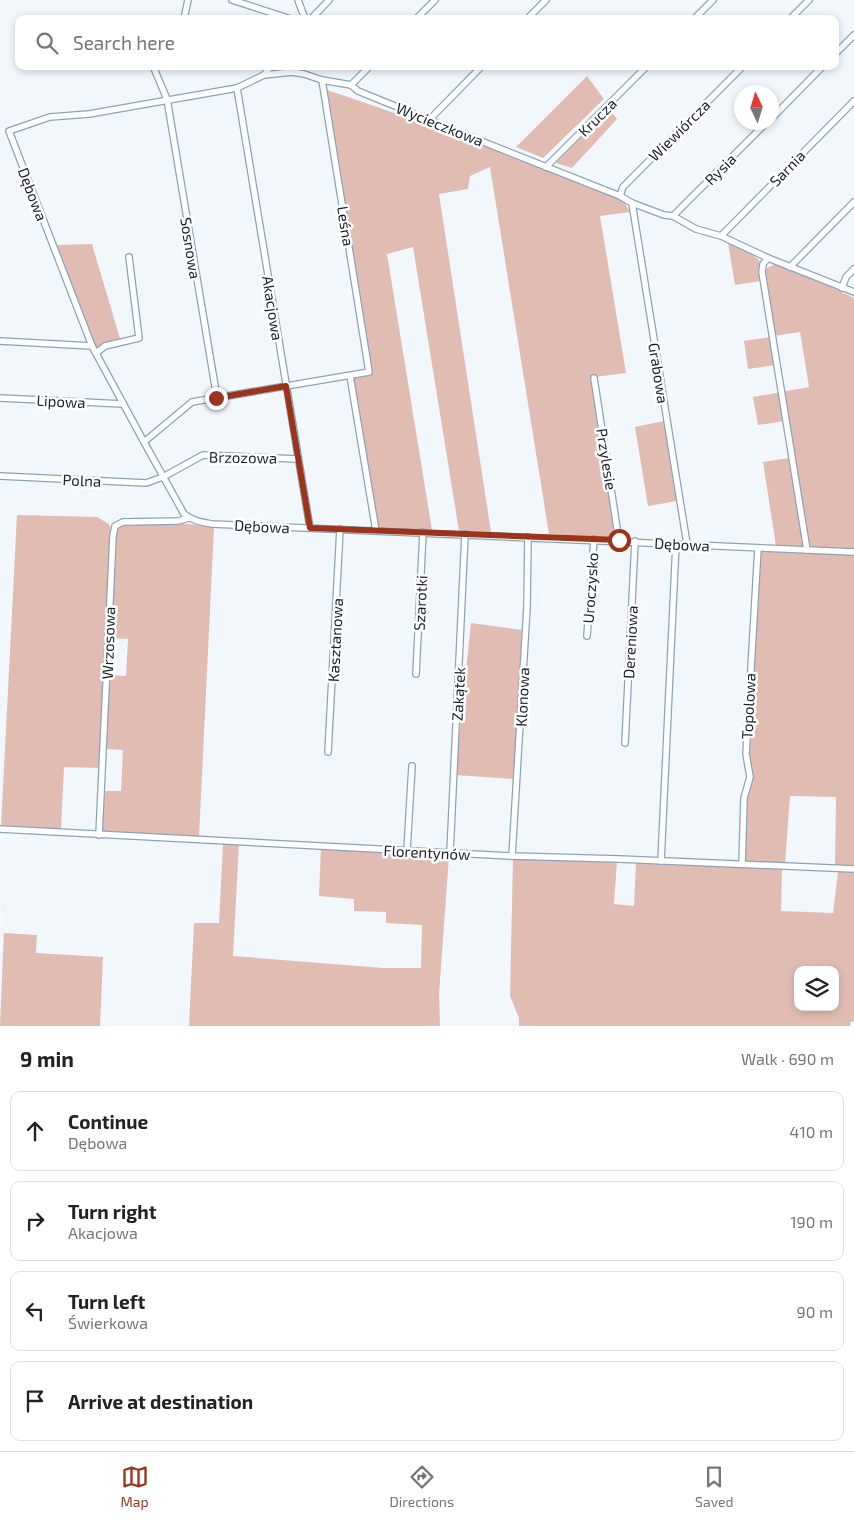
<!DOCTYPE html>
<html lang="en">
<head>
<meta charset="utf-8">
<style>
  :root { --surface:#fff; --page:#f2f2f2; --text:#222; --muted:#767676; --line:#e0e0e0; --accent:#9c331b }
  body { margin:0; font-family:"Exo 2",sans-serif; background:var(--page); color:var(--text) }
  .controls { position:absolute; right:15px; bottom:15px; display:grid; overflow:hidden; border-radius:10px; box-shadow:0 2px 8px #0003 }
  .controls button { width:45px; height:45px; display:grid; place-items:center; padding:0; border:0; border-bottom:1px solid var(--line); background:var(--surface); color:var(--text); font:25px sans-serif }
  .compass { position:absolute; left:734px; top:85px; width:45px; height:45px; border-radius:50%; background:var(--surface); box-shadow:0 2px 8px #0003; rotate:356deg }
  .stop { position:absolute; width:15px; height:15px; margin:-11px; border:4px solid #9c331b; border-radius:50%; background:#fff }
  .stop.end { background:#9c331b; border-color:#fff; box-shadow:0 1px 5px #0008 }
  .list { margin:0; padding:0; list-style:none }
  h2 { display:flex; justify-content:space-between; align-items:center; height:65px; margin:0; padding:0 20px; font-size:21px }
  h2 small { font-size:16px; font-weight:400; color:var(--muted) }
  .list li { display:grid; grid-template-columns:32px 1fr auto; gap:15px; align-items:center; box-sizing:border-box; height:80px; margin:0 10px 10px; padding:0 10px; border:1px solid var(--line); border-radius:10px }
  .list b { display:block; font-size:19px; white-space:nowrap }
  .list p { margin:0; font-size:16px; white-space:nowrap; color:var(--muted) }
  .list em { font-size:16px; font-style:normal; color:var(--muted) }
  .icon { flex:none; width:28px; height:28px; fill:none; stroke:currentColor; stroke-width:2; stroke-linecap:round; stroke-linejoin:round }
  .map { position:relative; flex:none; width:854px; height:1026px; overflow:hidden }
  .search { position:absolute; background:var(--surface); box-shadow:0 2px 8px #0003; left:15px; right:15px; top:15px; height:55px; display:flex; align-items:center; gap:12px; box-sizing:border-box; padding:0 18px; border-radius:10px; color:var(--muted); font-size:19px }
  .sheet { height:425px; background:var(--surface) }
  nav { display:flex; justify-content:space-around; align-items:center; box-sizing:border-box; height:70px; border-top:1px solid var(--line); background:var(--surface); font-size:14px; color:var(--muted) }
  nav a { display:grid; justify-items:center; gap:2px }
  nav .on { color:var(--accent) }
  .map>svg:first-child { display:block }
</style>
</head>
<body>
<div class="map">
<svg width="854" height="1026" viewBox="0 0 854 1026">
  <rect width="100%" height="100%" fill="#f2f7fc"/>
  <!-- green -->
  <g fill="#e1bcb3" fill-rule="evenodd">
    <polygon points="587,76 604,99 543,158 516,147"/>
    <path d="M327,90c100,33 198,71 296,110l7,12 -30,4 26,157 -31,4 22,160 -2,1 -66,-4 -59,-367 -20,9 -2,13 -29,5 52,338 -32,-1 -46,-284 -26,7 45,276 -51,-2 -3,-2 -26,-150 19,-4z"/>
    <polygon points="609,109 617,119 572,168 556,163"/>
    <polygon points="728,243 744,249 759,260 761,281 735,285"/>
    <polygon points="92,244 121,342 97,350 57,245"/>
    <path d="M777,264l14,4 63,30v728h-335v-8l-9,-22 3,-137 104,2 -3,43 20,2 2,-44 146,6 -1,43 52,2 5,-41 -3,-6 1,-69 -46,-1 -5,68 -41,-2 2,-63 5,-22 -3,-24 10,-203 77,-2 -59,-2 -13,-84 26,-4 -5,-37 -26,4 -5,-28 56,-10 -9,-55 -27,4 -8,-64 3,-5zM798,970h37v37h-37z"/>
    <polygon points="770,337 775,365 748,369 744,341"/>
    <polygon points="664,421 677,501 648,506 635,427"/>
    <polygon points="17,515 97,517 109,524 111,532 101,768 64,767 61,829 1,826"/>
    <polygon points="124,523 179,523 214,527 199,837 104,834 101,831 104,791 121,791 123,750 106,749 109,675 126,676 128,639 108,638 115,537 119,526"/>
    <polygon points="471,623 522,630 514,779 455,775"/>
    <polygon points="8,832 4,933 37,935 36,953 103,957 100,1026 0,1026"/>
    <polygon points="223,844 239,844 233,956 383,968 421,968 422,925 386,923 386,912 354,911 354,899 319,896 321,848 449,856 439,994 440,1026 189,1026 194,923 219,923"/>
  </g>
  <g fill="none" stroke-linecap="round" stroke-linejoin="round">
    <!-- minor casing -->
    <g stroke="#8ba3b9" stroke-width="8">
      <g id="minor">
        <polyline points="232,0 291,19"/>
        <polyline points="298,0 305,19"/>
        <polyline points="184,19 188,0"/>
        <polyline points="311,19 329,0"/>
        <polyline points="416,19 435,0"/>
        <polyline points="527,19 546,0"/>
        <polyline points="694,19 713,0"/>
        <polyline points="790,19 809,0"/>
        <polyline points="835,54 854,35"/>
        <polyline points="153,66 167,99 217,398"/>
        <polyline points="264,75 271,66"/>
        <polyline points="351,85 370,66"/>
        <polyline points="237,88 310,528"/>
        <polyline points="772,118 823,66"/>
        <polyline points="429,120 482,66"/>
        <polyline points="546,167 647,66"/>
        <polyline points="620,196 623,187 743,66"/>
        <polyline points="632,203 687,544"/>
        <polyline points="673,216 767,122"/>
        <polyline points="721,236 854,101"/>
        <polyline points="768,258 763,264 762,272 807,550"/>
        <polyline points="790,267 854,202"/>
        <polyline points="842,288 846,277 854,269"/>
        <path d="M854,292l-86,-34 -47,-22 -25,-7 -23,-13 -9,-1 -32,-12 -12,-7 -139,-55 -123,-50 -7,-6 -29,-5 -18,-6 -12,-2 -28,3 -27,13 -148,26 -39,3 -41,14 83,215 52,96 40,72c9,7 17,8 28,10l642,28"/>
        <polyline points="0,341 92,346"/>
        <polyline points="96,353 105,346 139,338 129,257"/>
        <polyline points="350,376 376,531"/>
        <polyline points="594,378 619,541"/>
        <polyline points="0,398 123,404"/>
        <polyline points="144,442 192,402 369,372 322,80"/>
        <polyline points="0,476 146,483 163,477 203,455 298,459"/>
        <polyline points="587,636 594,539"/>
        <polyline points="416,674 423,532"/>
        <polyline points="625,743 635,541"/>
        <polyline points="328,752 340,529"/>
        <polyline points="0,829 512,856 619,859 854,869"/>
        <polyline points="99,835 113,536 115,526 123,522 178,521 189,518"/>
        <polyline points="407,850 412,766"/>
        <polyline points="450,853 465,534"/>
        <polyline points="512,856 527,607 528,537"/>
        <polyline points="661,861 676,543"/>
        <polyline points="742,864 744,798 750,777 746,754 758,548"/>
      </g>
    </g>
    <!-- secondary casing -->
    <g stroke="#8ba3b9" stroke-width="9">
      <polyline id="secondary" points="854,1026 854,1025"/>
    </g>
    <!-- minor -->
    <use href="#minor" stroke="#fff" stroke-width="5.5"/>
    <!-- secondary -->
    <use href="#secondary" stroke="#fff" stroke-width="8"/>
  </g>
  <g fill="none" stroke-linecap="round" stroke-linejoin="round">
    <!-- route -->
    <polyline stroke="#9c331b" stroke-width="6" points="216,398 286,386 310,528 619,540"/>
  </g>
  <g text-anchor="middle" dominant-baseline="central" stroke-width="5" stroke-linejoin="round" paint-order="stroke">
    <!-- street labels -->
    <g font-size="15" fill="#172028" stroke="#fff">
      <text transform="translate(597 117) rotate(-45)">Krucza</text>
      <text transform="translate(440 124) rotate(22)">Wycieczkowa</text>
      <text transform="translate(679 130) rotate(-45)">Wiewiórcza</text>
      <text transform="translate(787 168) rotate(-46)">Sarnia</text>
      <text transform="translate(720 169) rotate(-45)">Rysia</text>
      <text transform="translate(33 194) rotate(69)">Dębowa</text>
      <text transform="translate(346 226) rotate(81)">Leśna</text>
      <text transform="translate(191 248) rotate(81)">Sosnowa</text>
      <text transform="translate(273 308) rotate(81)">Akacjowa</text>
      <text transform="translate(659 373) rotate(81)">Grabowa</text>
      <text transform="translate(61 401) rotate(3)">Lipowa</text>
      <text transform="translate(243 457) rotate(1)">Brzozowa</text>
      <text transform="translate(607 459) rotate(81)">Przylesie</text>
      <text transform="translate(82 480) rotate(3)">Polna</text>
      <text transform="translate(262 526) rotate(3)">Dębowa</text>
      <text transform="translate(682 544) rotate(3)">Dębowa</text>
      <text transform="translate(590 588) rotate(-86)">Uroczysko</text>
      <text transform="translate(420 603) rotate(-87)">Szarotki</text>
      <text transform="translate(335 640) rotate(-87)">Kasztanowa</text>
      <text transform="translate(630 642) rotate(-87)">Dereniowa</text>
      <text transform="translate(108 643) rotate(-88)">Wrzosowa</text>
      <text transform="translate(458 694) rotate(-87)">Zakątek</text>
      <text transform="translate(522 697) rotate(-87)">Klonowa</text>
      <text transform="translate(748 706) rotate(-87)">Topolowa</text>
      <text transform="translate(427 852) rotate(3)">Florentynów</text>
    </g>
  </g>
</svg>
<div class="controls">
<button><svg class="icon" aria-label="layers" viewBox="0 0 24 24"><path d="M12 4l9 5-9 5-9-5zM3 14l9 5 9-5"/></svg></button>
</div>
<svg class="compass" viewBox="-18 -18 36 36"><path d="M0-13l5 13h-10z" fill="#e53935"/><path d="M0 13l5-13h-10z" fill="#767676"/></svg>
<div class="stop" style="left:619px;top:540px"></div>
<div class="stop end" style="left:216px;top:398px"></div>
<div class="search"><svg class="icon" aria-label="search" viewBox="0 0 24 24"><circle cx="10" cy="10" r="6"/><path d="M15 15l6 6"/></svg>Search here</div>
</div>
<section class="sheet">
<h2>9 min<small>Walk · 690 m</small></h2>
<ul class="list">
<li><svg class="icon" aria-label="ahead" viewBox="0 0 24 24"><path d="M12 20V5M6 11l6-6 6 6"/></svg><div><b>Continue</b><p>Dębowa</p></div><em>410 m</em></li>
<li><svg class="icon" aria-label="right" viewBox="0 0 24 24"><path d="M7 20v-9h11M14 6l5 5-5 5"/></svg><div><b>Turn right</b><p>Akacjowa</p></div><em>190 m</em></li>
<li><svg class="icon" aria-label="left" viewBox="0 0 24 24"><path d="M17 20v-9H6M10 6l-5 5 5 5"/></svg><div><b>Turn left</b><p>Świerkowa</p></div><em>90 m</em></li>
<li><svg class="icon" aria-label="arrive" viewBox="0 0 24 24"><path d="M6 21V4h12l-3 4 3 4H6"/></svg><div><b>Arrive at destination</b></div></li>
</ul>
</section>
<nav>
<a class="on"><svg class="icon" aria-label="map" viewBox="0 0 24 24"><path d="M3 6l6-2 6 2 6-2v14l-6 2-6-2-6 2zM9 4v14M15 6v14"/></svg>Map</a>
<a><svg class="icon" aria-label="directions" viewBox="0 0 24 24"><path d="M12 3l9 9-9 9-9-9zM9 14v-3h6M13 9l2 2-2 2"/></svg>Directions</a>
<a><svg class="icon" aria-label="saved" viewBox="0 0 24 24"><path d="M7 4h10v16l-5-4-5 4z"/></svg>Saved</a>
</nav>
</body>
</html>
